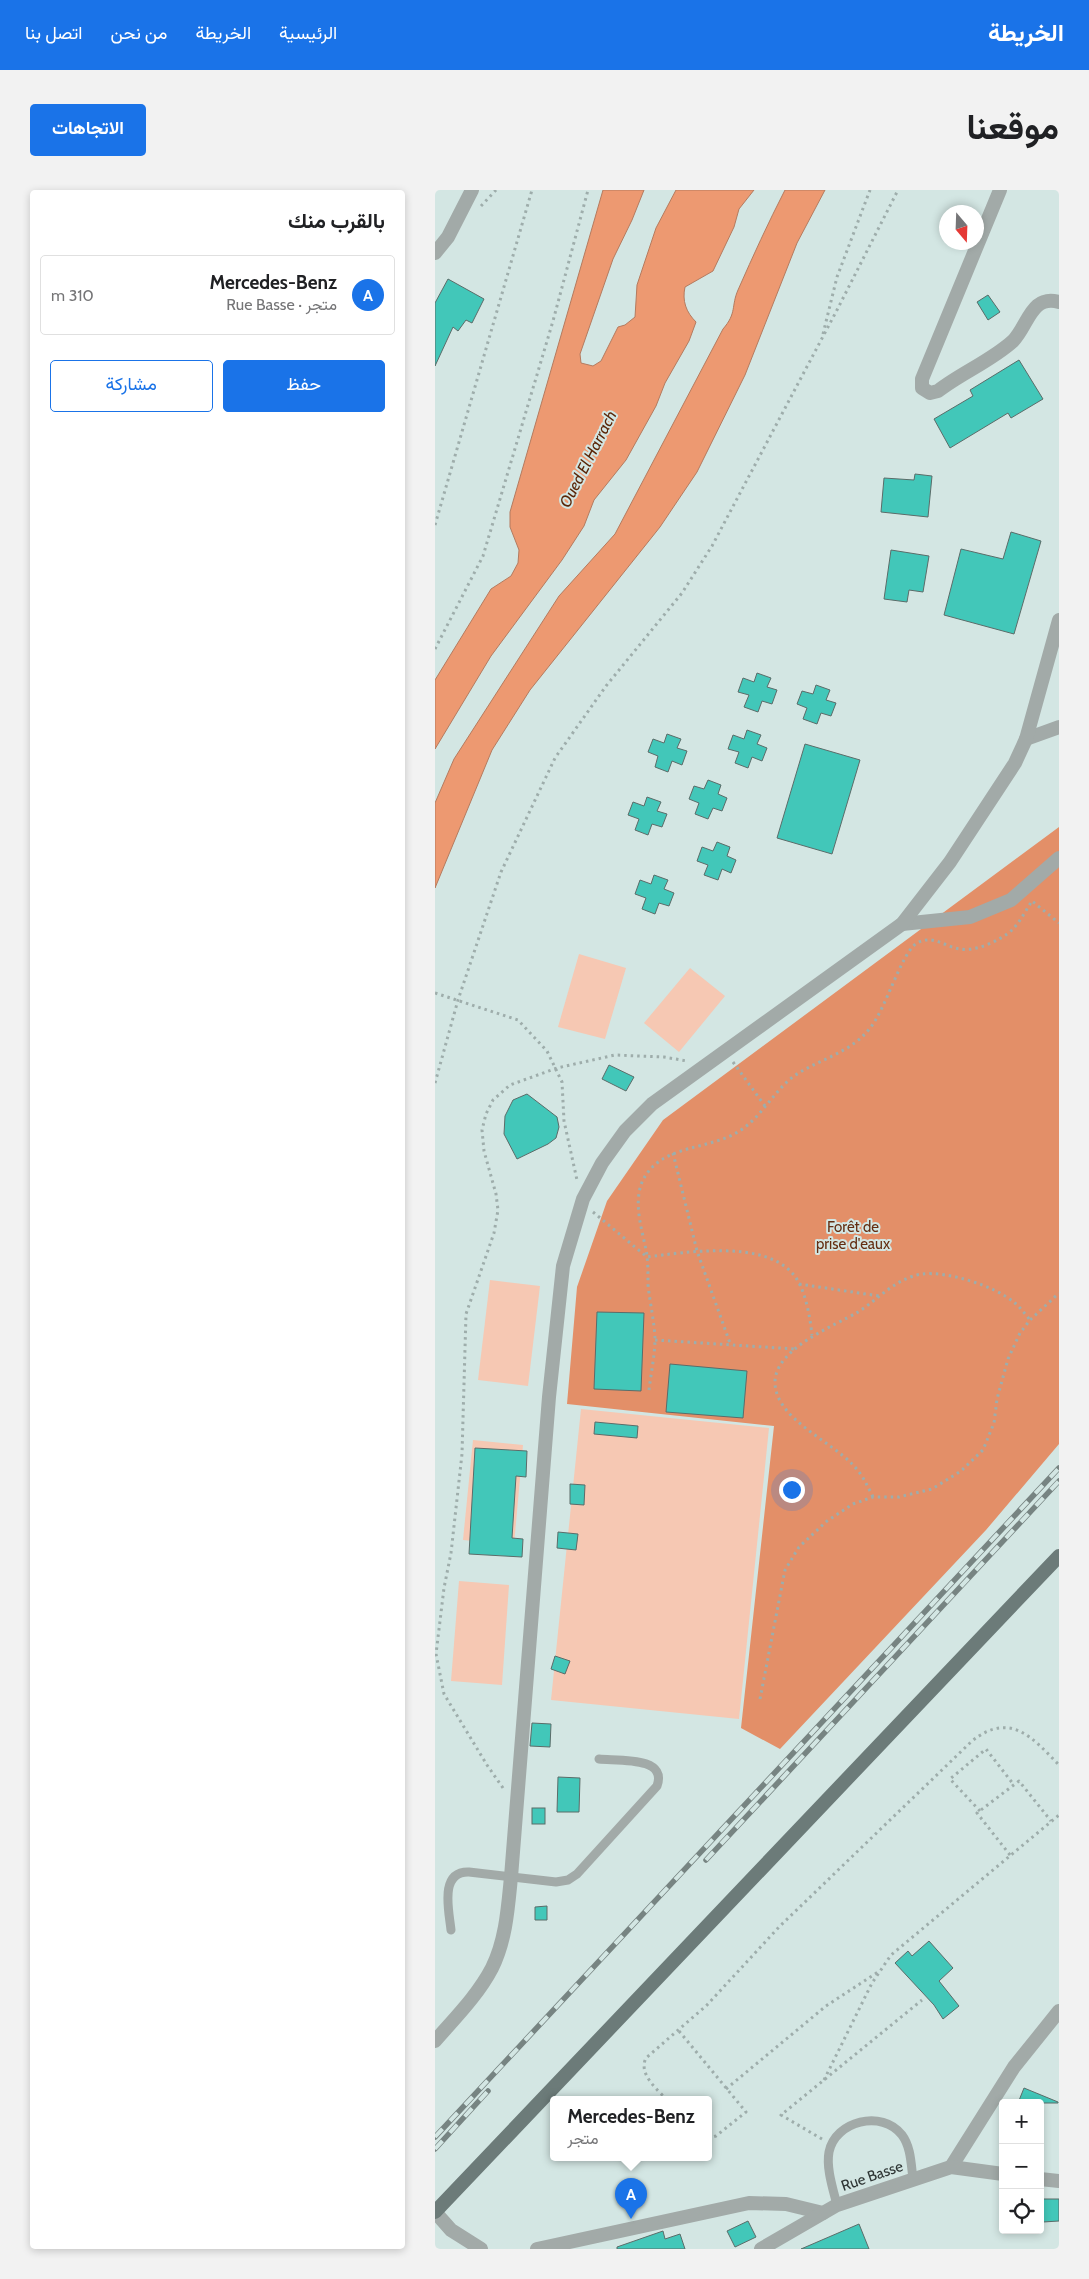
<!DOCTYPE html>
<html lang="ar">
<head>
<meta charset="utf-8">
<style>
  :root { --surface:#fff; --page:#f2f2f2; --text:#202124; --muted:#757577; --line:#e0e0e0; --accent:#1a73e8 }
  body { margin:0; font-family:Cabin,Vazirmatn,sans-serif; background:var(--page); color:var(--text); direction:rtl }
  .controls { position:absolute; right:15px; bottom:15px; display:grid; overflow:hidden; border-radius:5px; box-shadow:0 2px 8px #0003 }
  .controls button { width:45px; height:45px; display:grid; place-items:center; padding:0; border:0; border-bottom:1px solid var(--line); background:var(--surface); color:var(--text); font:25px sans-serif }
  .compass { position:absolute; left:504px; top:15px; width:45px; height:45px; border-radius:50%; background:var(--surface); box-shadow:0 2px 8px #0003; rotate:161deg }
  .you { position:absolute; left:356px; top:1299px; width:18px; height:18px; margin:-12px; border:4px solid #fff; border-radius:50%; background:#1a73e8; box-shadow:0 0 0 8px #1a73e833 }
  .badge { display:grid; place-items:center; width:32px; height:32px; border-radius:50%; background:var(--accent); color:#fff; font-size:16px; font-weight:700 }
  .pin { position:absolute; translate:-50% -41px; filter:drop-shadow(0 1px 2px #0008) }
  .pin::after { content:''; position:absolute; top:26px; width:18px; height:15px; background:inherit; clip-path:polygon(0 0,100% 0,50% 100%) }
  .popup { position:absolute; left:115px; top:1906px; width:162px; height:65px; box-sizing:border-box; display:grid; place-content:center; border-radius:5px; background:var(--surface); filter:drop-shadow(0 1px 4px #0005); font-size:16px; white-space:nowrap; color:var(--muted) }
  .popup b { font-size:19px; color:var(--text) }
  .popup::after { content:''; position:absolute; left:50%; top:100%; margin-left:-10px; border:10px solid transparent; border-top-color:var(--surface) }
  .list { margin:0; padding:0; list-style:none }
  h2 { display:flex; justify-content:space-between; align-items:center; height:65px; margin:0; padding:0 20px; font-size:21px }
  h2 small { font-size:16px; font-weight:400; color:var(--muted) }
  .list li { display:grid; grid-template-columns:32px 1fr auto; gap:15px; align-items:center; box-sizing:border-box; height:80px; margin:0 10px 10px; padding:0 10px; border:1px solid var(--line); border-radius:5px }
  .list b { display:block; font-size:19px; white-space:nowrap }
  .list p { margin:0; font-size:16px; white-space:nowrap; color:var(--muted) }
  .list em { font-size:16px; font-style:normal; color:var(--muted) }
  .actions { display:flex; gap:10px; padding:15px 20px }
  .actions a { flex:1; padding:11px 0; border:1px solid var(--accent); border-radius:5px; text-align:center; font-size:18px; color:var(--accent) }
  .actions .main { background:var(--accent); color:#fff }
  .icon { flex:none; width:28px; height:28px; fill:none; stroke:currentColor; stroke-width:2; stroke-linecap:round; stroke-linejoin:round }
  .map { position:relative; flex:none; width:624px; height:2059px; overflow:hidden; direction:ltr; border-radius:5px }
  header { display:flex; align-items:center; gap:30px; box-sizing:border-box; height:70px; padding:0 25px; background:var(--accent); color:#fff }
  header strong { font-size:24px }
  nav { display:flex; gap:28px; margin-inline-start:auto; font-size:18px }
  .intro { display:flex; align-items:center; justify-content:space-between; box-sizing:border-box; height:120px; padding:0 30px }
  h1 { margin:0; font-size:35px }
  .button { padding:12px 22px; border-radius:5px; background:var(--accent); color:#fff; font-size:18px; font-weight:700 }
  main { display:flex; gap:30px; padding:0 30px }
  aside { flex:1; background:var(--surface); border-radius:5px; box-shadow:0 2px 8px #0003 }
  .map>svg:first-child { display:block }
</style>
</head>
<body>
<header>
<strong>الخريطة</strong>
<nav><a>الرئيسية</a><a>الخريطة</a><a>من نحن</a><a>اتصل بنا</a></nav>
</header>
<div class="intro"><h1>موقعنا</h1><a class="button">الاتجاهات</a></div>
<main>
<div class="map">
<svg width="624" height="2059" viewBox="0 0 624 2059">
  <rect width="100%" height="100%" fill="#d3e6e3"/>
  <!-- green -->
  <g fill="#f6c8b3">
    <polygon points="144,764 191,778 170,849 123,837"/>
    <polygon points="255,778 290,806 244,862 209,833"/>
    <polygon points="55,1090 105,1096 93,1196 43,1190"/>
    <polygon points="146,1219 334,1238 304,1529 116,1510"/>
    <polygon points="38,1250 88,1255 79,1355 28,1350"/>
    <polygon points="24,1391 74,1395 67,1495 16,1491"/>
  </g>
  <!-- forest -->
  <polygon fill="#e38f68" points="624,637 624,1254 551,1340 345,1559 306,1538 339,1236 132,1214 142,1097 172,1011 228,930"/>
  <!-- water -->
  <g fill="#ed9971" stroke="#b47b5f">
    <path d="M168,0h41l-12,30 -19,39 -33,95 1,9 12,3 8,-5 17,-34 7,-2 10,-8 2,-32 19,-57 20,-38h78l-15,19 -5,18 -21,44 -28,16c-3,14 1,25 11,35l-7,19 -24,42 -9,23 -30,54 -32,40 -10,26 -22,34 -71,96 -56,93v-69l56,-91 20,-13 7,-13 1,-13 -9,-23v-15z"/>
    <path d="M350,0h40l-28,53 -52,132 -48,97 -37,55 -130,163 -38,60 -57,138v-85l19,-44 105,-163 56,-62 108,-205c14,-16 8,-23 15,-39 15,-34 30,-67 47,-100z"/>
  </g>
  <!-- building -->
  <g fill="#42c7b9" stroke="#5b6c69">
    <polygon points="13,89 49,109 37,133 31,130 23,141 18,137 0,176 0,113"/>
    <polygon points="553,105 565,122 553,130 542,112"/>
    <polygon points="584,170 608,209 576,228 573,223 515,258 499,229 538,206 535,200"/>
    <polygon points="480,284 497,286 493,327 446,322 449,288 479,290"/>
    <polygon points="576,342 606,351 579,444 509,425 526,359 568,369"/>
    <polygon points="456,360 494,366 488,402 474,400 472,412 449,409"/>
    <polygon points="322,483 336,488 332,497 342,500 337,514 327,511 323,522 309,517 314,505 303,502 308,488 319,492"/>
    <polygon points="381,495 395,500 391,510 401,513 396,526 386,523 382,534 368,529 372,518 362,514 367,501 378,504"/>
    <polygon points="312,540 326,545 322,554 332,558 327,571 317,567 313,578 300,573 304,562 293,559 298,545 309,549"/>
    <polygon points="232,544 246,549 242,558 252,561 247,575 237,571 233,582 220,577 223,566 213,562 218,549 229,553"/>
    <polygon points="370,554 425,570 397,664 342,648"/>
    <polygon points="273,590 286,595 283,604 292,608 287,621 278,618 273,629 260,624 264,613 254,609 259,596 269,599"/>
    <polygon points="212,607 226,612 222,621 232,624 227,637 217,634 213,645 200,640 204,629 193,625 198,612 209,616"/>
    <polygon points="282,652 295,657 292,666 301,670 296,683 287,679 283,690 269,685 273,675 262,671 267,657 278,661"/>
    <polygon points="219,685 233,690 229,699 239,703 234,716 224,713 220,724 207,719 211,708 200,704 205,690 216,694"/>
    <polygon points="174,875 199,887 191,901 167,889"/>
    <polygon points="92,904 122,927 124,937 121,948 113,954 82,969 69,944 70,926 78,910"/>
    <polygon points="162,1122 209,1123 206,1201 159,1199"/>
    <polygon points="235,1174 312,1181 308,1228 231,1222"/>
    <polygon points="160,1232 203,1236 202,1248 159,1244"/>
    <polygon points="40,1258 92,1261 91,1287 81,1286 77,1348 88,1349 87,1367 34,1364"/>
    <polygon points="135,1294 150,1295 149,1315 135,1314"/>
    <polygon points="123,1342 143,1344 141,1360 122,1358"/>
    <polygon points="120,1466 135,1471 130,1484 116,1479"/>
    <polygon points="97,1533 116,1534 115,1557 95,1556"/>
    <polygon points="123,1587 145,1588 144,1622 122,1622"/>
    <rect x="97" y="1618" width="13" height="16"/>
    <polygon points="112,1716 112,1730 100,1730 100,1717"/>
    <polygon points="494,1751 518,1778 504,1791 524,1816 508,1829 499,1815 460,1773 473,1761 477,1766"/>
    <polygon points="589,1898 623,1912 623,1913 583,1913"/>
    <polygon points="608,2009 624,2009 624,2031 608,2032"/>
    <polygon points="313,2031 321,2047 300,2057 292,2041"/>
    <polygon points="424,2034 434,2059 366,2059"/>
    <polygon points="228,2041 230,2049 245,2044 250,2059 182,2059 182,2057"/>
  </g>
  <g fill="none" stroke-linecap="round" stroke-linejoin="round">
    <!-- path -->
    <g stroke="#9eadab" stroke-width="3" stroke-dasharray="2.5 4" stroke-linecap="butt">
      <polyline points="46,16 61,0"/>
      <polyline points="388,144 402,87 435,0"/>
      <polyline points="0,335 97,0"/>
      <polyline points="0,459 48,366 118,131 153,0"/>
      <polyline points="0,803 83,830 112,861 127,892 129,931 142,990"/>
      <polyline points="298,872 330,916"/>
      <polyline points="0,893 23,810 66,682 120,568 171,496 247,403 277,356 402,120 463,0"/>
      <polyline points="238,963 262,1061 296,1156"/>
      <path d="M158,1022l54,45c39,-5 116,-17 145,16 13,13 18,44 20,62"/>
      <polyline points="364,1094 444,1106"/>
      <polyline points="220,1150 360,1159"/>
      <path d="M214,1200c2,-17 6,-35 6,-52 -1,-18 -5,-35 -7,-53 0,-10 0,-20 -1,-30 -4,-23 -15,-52 -4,-75 19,-37 67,-29 98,-50 21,-14 33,-39 53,-54 25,-17 57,-23 76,-48 16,-19 31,-75 47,-85 16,-9 28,4 43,6 16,3 41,-9 52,-19 8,-8 14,-20 20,-29l27,22"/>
      <path d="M438,1307c-6,-12 -11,-23 -20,-32 -22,-24 -77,-46 -78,-82 -1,-34 59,-57 83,-71 22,-14 38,-34 64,-38 26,-3 73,12 93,29 5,4 10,11 15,17"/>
      <polyline points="325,1509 350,1380 364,1357 392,1331 418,1314 438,1307 464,1307 497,1299 526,1281 548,1260 559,1233 562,1209 573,1169 585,1143 595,1130 624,1103"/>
      <polyline points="68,1598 52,1575 9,1504 1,1464 9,1398 16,1363 27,1264 31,1124 59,1043 63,1020 61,1004 49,961 47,940 51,924 58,910 75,895 122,878 180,865 229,867 252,871"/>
      <polyline points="545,1621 515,1589 551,1559 579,1595"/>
      <polyline points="575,1665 542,1623 584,1591 616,1631"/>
      <polyline points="244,1841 311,1922 281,1946 274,1948"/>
      <polyline points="389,1890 437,1793 456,1765 624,1625"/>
      <polyline points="291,1899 391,1816 443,1782"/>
      <path d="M232,1910c-10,-11 -29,-26 -21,-42l61,-53 72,-78 193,-186c38,-30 60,-4 87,24"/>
      <polyline points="387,1949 346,1925 487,1810"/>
    </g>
    <!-- service -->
    <g stroke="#a2aaa8" stroke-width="9">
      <path d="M16,1740c-2,-19 -12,-59 18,-58l87,10 12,-2 9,-6 80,-88c11,-30 -40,-25 -58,-27"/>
      <path d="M402,2015c-4,-16 -11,-37 -8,-53 6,-31 53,-43 73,-17 9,12 9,29 11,44"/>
    </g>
    <!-- minor -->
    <g stroke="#a2aaa8" stroke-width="14">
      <path d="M565,0l-78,189v9l8,5 8,-2c23,-18 53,-30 75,-50 15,-15 18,-47 46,-39"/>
      <polyline points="0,63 13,47 37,0"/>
      <polyline points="591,549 624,537"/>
      <polyline points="467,734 535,727 576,710 624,668"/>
      <path d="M0,1851c20,-23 43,-46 57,-73 14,-28 16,-61 19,-91l38,-480 14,-131 20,-67 19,-36 23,-32 27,-27 250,-180 48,-62 65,-99 11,-24 33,-119"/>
      <polyline points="516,1977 579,1877 624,1821"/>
      <polyline points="605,1989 624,1991"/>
      <polyline points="0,2022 16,2040 46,2059"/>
      <polyline points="102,2059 314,2013 351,2014 388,2023"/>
      <polyline points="326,2059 402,2015 516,1977 568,1984"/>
    </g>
    <!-- primary -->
    <polyline stroke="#6c7b79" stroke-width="14" points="0,2022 624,1366"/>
    <!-- rail casing -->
    <g stroke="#778482" stroke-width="5.5">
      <g id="rail">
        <polyline points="271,1670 624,1291"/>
        <polyline points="0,1947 624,1278"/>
        <polyline points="0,1959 53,1901"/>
      </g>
    </g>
    <!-- rail -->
    <use href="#rail" stroke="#d3e6e3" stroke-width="4" stroke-dasharray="11" stroke-linecap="butt"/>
  </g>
  <g text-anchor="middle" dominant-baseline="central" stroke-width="4" stroke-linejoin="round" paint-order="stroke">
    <!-- park labels -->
    <g font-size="15" fill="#642e12" stroke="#d3e6e3">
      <text x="418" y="1037">Forêt de<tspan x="418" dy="17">prise d'eaux</tspan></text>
    </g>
    <!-- street labels -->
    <g font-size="15" fill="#2e3534" stroke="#d3e6e3">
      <text transform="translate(437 1986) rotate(-19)">Rue Basse</text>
    </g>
    <!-- water labels -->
    <g font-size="16" font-style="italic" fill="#5b2608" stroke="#d3e6e3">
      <text transform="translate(153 269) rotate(-63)">Oued El Harrach</text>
    </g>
  </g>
</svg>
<div class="controls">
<button>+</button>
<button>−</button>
<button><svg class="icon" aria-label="locate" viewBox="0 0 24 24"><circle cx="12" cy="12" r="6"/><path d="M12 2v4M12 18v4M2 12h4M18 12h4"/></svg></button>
</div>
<svg class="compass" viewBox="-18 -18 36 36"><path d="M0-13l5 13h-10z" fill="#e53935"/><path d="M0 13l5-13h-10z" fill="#757577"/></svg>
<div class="you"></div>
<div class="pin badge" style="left:196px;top:2029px">A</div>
<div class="popup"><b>Mercedes-Benz</b>متجر</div>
</div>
<aside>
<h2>بالقرب منك<small></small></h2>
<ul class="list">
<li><span class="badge">A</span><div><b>Mercedes-Benz</b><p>متجر · Rue Basse</p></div><em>310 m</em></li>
</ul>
<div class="actions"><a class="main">حفظ</a><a>مشاركة</a></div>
</aside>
</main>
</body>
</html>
